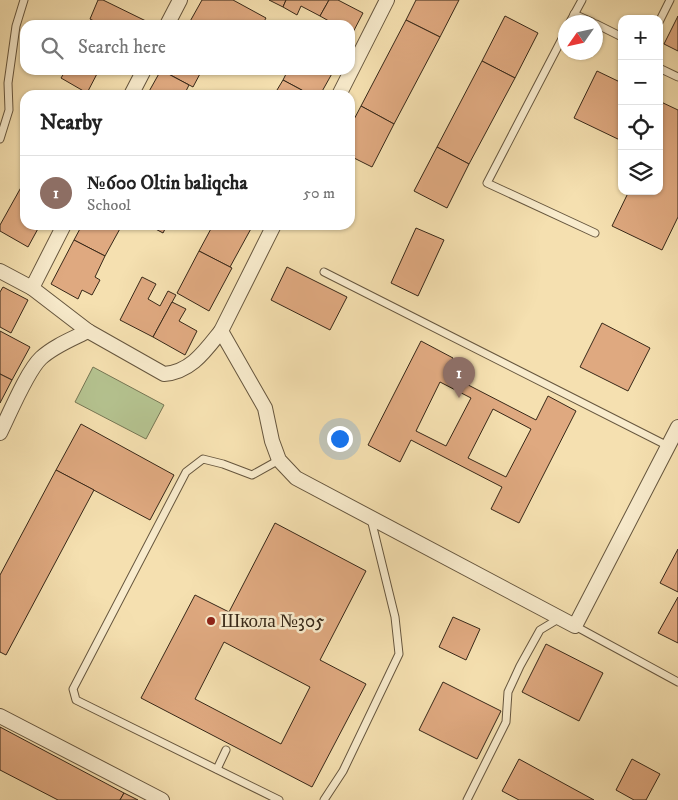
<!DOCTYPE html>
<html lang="en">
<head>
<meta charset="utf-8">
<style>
  :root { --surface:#fff; --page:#f6f6f6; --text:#222; --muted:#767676; --line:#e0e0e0; --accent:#b45309 }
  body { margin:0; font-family:"IM FELL DW Pica",serif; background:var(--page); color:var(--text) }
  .controls { position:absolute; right:15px; top:15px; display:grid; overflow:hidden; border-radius:10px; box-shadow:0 1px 4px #0004 }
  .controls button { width:45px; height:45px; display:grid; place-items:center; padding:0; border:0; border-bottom:1px solid var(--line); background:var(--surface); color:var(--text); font:25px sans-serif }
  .compass { position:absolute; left:558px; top:15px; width:45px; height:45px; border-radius:50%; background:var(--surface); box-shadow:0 1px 4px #0004; rotate:236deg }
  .you { position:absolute; left:339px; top:438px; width:18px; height:18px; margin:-12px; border:4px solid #fff; border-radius:50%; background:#1a73e8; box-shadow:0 0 0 8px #1a73e833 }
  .badge { display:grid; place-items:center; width:32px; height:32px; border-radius:50%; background:var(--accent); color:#fff; font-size:16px; font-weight:700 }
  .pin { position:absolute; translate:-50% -41px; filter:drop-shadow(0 1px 2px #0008) }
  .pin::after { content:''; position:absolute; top:26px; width:18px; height:15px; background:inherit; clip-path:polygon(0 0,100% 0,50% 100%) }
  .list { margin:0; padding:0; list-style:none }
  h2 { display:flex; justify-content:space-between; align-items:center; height:65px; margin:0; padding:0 20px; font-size:21px }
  h2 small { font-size:16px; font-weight:400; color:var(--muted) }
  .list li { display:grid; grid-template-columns:32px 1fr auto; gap:15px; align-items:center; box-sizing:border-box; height:75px; padding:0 20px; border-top:1px solid var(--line) }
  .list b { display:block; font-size:19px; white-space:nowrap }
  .list p { margin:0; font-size:16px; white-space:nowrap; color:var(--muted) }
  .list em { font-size:16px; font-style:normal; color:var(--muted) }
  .icon { flex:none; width:28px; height:28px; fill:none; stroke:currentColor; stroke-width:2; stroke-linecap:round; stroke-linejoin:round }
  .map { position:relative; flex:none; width:678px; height:800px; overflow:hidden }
  .search { position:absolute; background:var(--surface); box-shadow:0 1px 4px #0004; left:20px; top:20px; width:335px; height:55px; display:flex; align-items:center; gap:12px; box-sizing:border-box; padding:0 18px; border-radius:15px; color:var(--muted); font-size:19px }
  .panel { position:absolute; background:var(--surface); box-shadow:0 1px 4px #0004; left:20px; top:90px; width:335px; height:140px; border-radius:15px }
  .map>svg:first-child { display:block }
</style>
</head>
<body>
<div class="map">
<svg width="678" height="800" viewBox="0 0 678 800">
  <rect width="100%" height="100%" fill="#f5e0b0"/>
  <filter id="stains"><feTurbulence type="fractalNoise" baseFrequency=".004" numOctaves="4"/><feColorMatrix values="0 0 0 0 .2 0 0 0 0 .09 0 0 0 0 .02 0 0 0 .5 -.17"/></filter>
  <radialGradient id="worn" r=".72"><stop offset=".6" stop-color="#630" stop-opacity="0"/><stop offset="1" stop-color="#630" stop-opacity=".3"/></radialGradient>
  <!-- green -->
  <polygon fill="#b5c390" stroke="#767654" points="93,367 164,405 146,439 75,402"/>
  <!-- building -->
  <g fill="#dfa980" stroke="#372818" fill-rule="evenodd">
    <polygon points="98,0 103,0 148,22 146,25 102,25 90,19"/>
    <polygon points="202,0 233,0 266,18 262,25 188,25"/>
    <polygon points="269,0 286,0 283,7"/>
    <polygon points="286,0 329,0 320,16 301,6 297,15 283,7"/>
    <polygon points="329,0 338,0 363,13 350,38 350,25 336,25 320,16"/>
    <polygon points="416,0 459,0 440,37 406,20"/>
    <polygon points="505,16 538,33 515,78 482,61"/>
    <polygon points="678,16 678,51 664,44"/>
    <polygon points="406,20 440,37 394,124 361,106"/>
    <polygon points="482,61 515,78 469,164 437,147"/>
    <polygon points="66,70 99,70 87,93 61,78"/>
    <polygon points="161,70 202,70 193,87"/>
    <polygon points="161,70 189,85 184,95 147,95"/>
    <polygon points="288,70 334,70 320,95 311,95 283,80"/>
    <polygon points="597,71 622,83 622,141 574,118"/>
    <polygon points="283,80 311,95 274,95"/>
    <polygon points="659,101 678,110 678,217 662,250 612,226 629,191 659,191"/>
    <polygon points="361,106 394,124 372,167 350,156 350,127"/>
    <polygon points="437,147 469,164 447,208 414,191"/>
    <polygon points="24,182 25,225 40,225 28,247 0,231 0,225"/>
    <polygon points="82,225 122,225 105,256 74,240"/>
    <polygon points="148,225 167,225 163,233"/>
    <polygon points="213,225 253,225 230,267 199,251"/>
    <polygon points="416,228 444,240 418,296 391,283"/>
    <polygon points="74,240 105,256 95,277 100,280 92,295 82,290 78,299 51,284"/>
    <polygon points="199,251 232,268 209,311 177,293"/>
    <polygon points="287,267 347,297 330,330 271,300"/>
    <polygon points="142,277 156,284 148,299 160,306 168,291 176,295 153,337 120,320"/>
    <polygon points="3,287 28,300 11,333 0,327 0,292"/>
    <polygon points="172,302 186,309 179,321 197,331 185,355 153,337"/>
    <polygon points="602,323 650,348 628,391 580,367"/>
    <polygon points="0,331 30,347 12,380 0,374"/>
    <path d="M421,341l32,17 -8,15 91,47 12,-24 28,15 -57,112 -28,-14 11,-22 -91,-47 -11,22 -32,-17zM440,382l31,16 -25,48 -30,-15zM493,409l38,20 -25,48 -38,-19z"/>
    <polygon points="0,374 12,380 0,403"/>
    <polygon points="81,424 174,475 150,520 56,470"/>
    <polygon points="56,470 94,490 6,655 0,652 0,575"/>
    <path d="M275,523l91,48 -46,89 46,24 -54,103 -171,-89 54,-103 34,17zM224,642l86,45 -29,57 -86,-45z"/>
    <polygon points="678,549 678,592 660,583"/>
    <polygon points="678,597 678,643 658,633"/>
    <polygon points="453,617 480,629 466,660 439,647"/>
    <polygon points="546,644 603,673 579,721 522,692"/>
    <polygon points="443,682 501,711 477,759 419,730"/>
    <polygon points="0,727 124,793 120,800 58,800 0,770"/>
    <polygon points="519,759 594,800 519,800 502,791"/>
    <polygon points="632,759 660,774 646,800 634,800 616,790"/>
    <polygon points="124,793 138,800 120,800"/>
  </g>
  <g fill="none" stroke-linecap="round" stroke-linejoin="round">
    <!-- service casing -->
    <g stroke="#66563e" stroke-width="9">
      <g id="service">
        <polyline points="574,14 592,22"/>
        <polyline points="570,22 582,0"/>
        <polyline points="659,22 670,0"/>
        <polyline points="596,24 622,37"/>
        <polyline points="566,31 487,183 595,233"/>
        <polyline points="659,68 678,77"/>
        <polyline points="0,139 9,110 8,83 16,26 24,0"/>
        <polyline points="324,272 668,446"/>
        <polyline points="279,460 252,475 223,464 203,459 186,472 73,689 76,700 279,800"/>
        <polyline points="575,626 678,682"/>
        <polyline points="217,769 226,750"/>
        <polyline points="324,800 343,771 399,654 395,617 371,519"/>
        <polyline points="467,800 506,722 508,692 520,666 540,630 560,618"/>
      </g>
    </g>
    <!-- minor casing -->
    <g stroke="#66563e" stroke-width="16">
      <g id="minor">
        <polyline points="167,25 180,0"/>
        <polyline points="131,95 144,70"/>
        <polyline points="339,95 387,0"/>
        <polyline points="274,225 221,331 265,408 272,441 279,460 296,478 575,626 678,427"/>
        <polyline points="0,271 32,288 64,225"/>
        <path d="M32,288l56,43 76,43c27,-2 41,-23 57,-43"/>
        <path d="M0,433c9,-18 27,-62 41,-75 13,-12 31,-19 47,-27"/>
        <polyline points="0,716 162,800"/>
      </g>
    </g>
    <!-- service -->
    <use href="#service" stroke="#f8ebcc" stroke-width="7"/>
    <!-- minor -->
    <use href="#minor" stroke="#f8ebcc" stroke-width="14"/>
  </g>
  <!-- markers -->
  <circle fill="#8f2418" stroke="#f8ebcc" stroke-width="2" cx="211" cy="621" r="5"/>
  <g text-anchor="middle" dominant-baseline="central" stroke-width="5" stroke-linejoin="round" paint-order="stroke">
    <!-- poi labels -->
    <g font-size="19" fill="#372818" stroke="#f8ebcc" text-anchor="start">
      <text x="221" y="621">Школа №305</text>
    </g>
  </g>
  <rect width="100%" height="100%" filter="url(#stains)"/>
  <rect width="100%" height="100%" fill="url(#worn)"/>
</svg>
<div class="controls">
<button>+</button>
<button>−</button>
<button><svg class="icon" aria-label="locate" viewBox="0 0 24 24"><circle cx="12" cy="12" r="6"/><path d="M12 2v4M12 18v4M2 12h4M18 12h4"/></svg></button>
<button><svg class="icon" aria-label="layers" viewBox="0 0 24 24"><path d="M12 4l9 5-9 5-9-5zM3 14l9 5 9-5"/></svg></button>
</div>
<svg class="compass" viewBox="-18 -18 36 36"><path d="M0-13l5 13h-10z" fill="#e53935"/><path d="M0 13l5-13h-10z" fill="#767676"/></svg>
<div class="you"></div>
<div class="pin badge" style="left:459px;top:398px;background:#8d6e63">1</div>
<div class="search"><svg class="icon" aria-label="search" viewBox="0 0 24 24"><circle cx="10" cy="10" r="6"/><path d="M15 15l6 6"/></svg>Search here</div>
<section class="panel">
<h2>Nearby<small></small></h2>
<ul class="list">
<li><span class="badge" style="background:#8d6e63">1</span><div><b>№600 Oltin baliqcha</b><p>School</p></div><em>50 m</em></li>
</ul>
</section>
</div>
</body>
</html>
